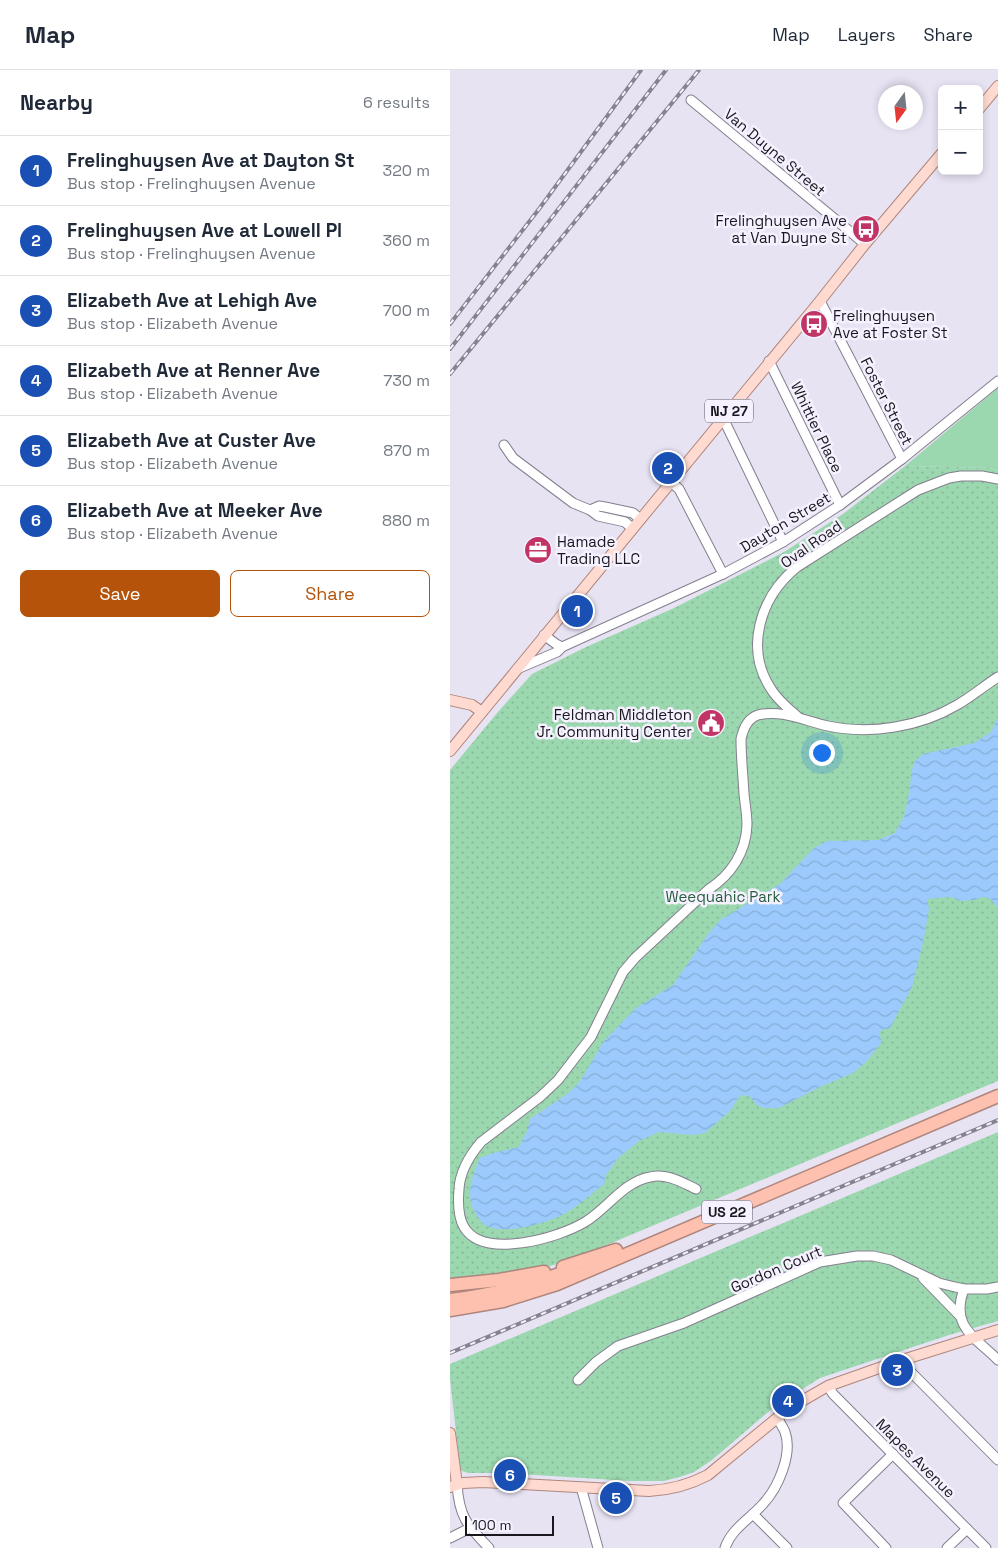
<!DOCTYPE html>
<html lang="en">
<head>
<meta charset="utf-8">
<style>
  :root { --surface:#fff; --page:#f2f2f3; --text:#1f2937; --muted:#747a83; --line:#e0e1e3; --accent:#b45309 }
  body { margin:0; font-family:"Space Grotesk",sans-serif; background:var(--page); color:var(--text) }
  .controls { position:absolute; right:15px; top:15px; display:grid; overflow:hidden; border-radius:8px; box-shadow:0 2px 8px #0003 }
  .controls button { width:45px; height:45px; display:grid; place-items:center; padding:0; border:0; border-bottom:1px solid var(--line); background:var(--surface); color:var(--text); font:25px sans-serif }
  .compass { position:absolute; left:428px; top:15px; width:45px; height:45px; border-radius:50%; background:var(--surface); box-shadow:0 2px 8px #0003; rotate:195deg }
  .scale { position:absolute; left:15px; bottom:12px; width:89px; box-sizing:border-box; padding-left:5px; border:2px solid #19171d; border-top:0; font-size:14px; line-height:18px; white-space:nowrap; color:#19171d; -webkit-text-stroke:4px #f5f1fe; paint-order:stroke }
  .you { position:absolute; left:371px; top:682px; width:18px; height:18px; margin:-12px; border:4px solid #fff; border-radius:50%; background:#1a73e8; box-shadow:0 0 0 8px #1a73e833 }
  .badge { display:grid; place-items:center; width:32px; height:32px; border-radius:50%; background:var(--accent); color:#fff; font-size:16px; font-weight:700 }
  .pin { position:absolute; translate:-50% -50%; border:2px solid #fff; box-shadow:0 1px 5px #0006 }
  .list { margin:0; padding:0; list-style:none }
  h2 { display:flex; justify-content:space-between; align-items:center; height:65px; margin:0; padding:0 20px; font-size:21px }
  h2 small { font-size:16px; font-weight:400; color:var(--muted) }
  .list li { display:grid; grid-template-columns:32px 1fr auto; gap:15px; align-items:center; box-sizing:border-box; height:70px; padding:0 20px; border-top:1px solid var(--line) }
  .list b { display:block; font-size:19px; white-space:nowrap }
  .list p { margin:0; font-size:16px; white-space:nowrap; color:var(--muted) }
  .list em { font-size:16px; font-style:normal; color:var(--muted) }
  .actions { display:flex; gap:10px; padding:15px 20px }
  .actions a { flex:1; padding:11px 0; border:1px solid var(--accent); border-radius:8px; text-align:center; font-size:18px; color:var(--accent) }
  .actions .main { background:var(--accent); color:#fff }
  .map { position:relative; flex:none; width:548px; height:1478px; overflow:hidden }
  header { display:flex; align-items:center; gap:30px; box-sizing:border-box; height:70px; padding:0 25px; background:var(--surface); border-bottom:1px solid var(--line) }
  header strong { font-size:24px }
  nav { display:flex; gap:28px; margin-inline-start:auto; font-size:18px }
  main { display:flex }
  aside { flex:1; background:var(--surface) }
  .map>svg:first-child { display:block }
</style>
</head>
<body>
<header>
<strong>Map</strong>
<nav><a>Map</a><a>Layers</a><a>Share</a></nav>
</header>
<main>
<aside>
<h2>Nearby<small>6 results</small></h2>
<ul class="list">
<li><span class="badge" style="background:#1a4fb4">1</span><div><b>Frelinghuysen Ave at Dayton St</b><p>Bus stop · Frelinghuysen Avenue</p></div><em>320 m</em></li>
<li><span class="badge" style="background:#1a4fb4">2</span><div><b>Frelinghuysen Ave at Lowell Pl</b><p>Bus stop · Frelinghuysen Avenue</p></div><em>360 m</em></li>
<li><span class="badge" style="background:#1a4fb4">3</span><div><b>Elizabeth Ave at Lehigh Ave</b><p>Bus stop · Elizabeth Avenue</p></div><em>700 m</em></li>
<li><span class="badge" style="background:#1a4fb4">4</span><div><b>Elizabeth Ave at Renner Ave</b><p>Bus stop · Elizabeth Avenue</p></div><em>730 m</em></li>
<li><span class="badge" style="background:#1a4fb4">5</span><div><b>Elizabeth Ave at Custer Ave</b><p>Bus stop · Elizabeth Avenue</p></div><em>870 m</em></li>
<li><span class="badge" style="background:#1a4fb4">6</span><div><b>Elizabeth Ave at Meeker Ave</b><p>Bus stop · Elizabeth Avenue</p></div><em>880 m</em></li>
</ul>
<div class="actions"><a class="main">Save</a><a>Share</a></div>
</aside>
<div class="map">
<svg width="548" height="1478" viewBox="0 0 548 1478">
  <defs>
    <pattern id="park-dots" width="8" height="8" patternUnits="userSpaceOnUse" patternTransform="scale(1.25)"><rect width="8" height="8" fill="#9bd8af"/><path d="M2 2h.1M6 6h.1" fill="none" stroke="#85b996" stroke-width="1.8" stroke-linecap="round"/></pattern>
    <pattern id="water-waves" width="16" height="10" patternUnits="userSpaceOnUse" patternTransform="scale(1.25)"><rect width="16" height="10" fill="#9ccafc"/><path d="M0 5q4-4 8 0t8 0" fill="none" stroke="#86add8"/></pattern>
  </defs>
  <rect width="100%" height="100%" fill="#e8e3f3"/>
  <!-- grass -->
  <polygon fill="#9bd8af" points="548,318 548,401 540,398 455,396"/>
  <!-- park -->
  <g fill="url(#park-dots)">
    <polygon points="455,396 540,398 548,401 548,1011 121,1190 86,1200 0,1212 0,700 47,643 82,604 136,577 224,538 334,482 393,444"/>
    <polygon points="548,1062 548,1251 499,1265 370,1308 324,1337 262,1390 244,1402 233,1406 214,1411 180,1411 54,1403 18,1403 12,1401 10,1398 0,1309 0,1294"/>
  </g>
  <!-- water -->
  <path fill="url(#water-waves)" d="M548,647v192l-3,-5 -6,-6 -7,-1 -8,3 -14,1 -9,-4 -24,2 2,10 -5,29 -12,49 -22,41 -9,2 -1,3 1,10 -15,19 -13,11 -33,14 -41,21h-15l-7,-3 -8,-9 -7,-1 -4,3 -6,11 -27,24 -12,2 -34,-3 -20,9 -21,17 -12,17 -2,9c-12,9 -30,26 -44,32 -18,8 -52,18 -71,11 -7,-3 -10,-8 -14,-14 -10,-18 -3,-37 5,-55l13,-5 26,-6 8,-16 3,-12 37,-25 12,-11 25,-42 32,-33 37,-23 35,-51 12,-14 60,-36 34,-36 13,-7 51,-1 17,-7 9,-17 6,-27 1,-16 4,-12 8,-7 51,-11 17,-11z"/>
  <g fill="none" stroke-linecap="round" stroke-linejoin="round">
    <!-- minor casing -->
    <g stroke="#847f8e" stroke-width="11">
      <g id="minor">
        <polyline points="241,30 415,174"/>
        <polyline points="370,231 452,389"/>
        <polyline points="319,291 390,435"/>
        <polyline points="273,348 333,472"/>
        <polyline points="54,375 63,388 123,433 140,440 148,446 175,452 183,459"/>
        <polyline points="221,412 229,419 273,504"/>
        <polyline points="140,440 149,436 155,437 183,443 190,449"/>
        <polyline points="94,565 106,574 112,577"/>
        <polyline points="67,599 107,582 112,577 273,504 333,472 390,435 452,389 548,311"/>
        <path d="M348,647c-9,-8 -18,-15 -25,-25 -30,-42 -13,-95 24,-125l121,-77 31,-12 12,-2h21l16,3"/>
        <path d="M246,1119c-15,-7 -29,-16 -46,-12 -27,5 -43,32 -65,45 -26,16 -102,38 -121,5 -6,-10 -6,-26 -5,-38 1,-18 11,-34 22,-47l59,-45 18,-17 33,-43 32,-65 12,-14 74,-69c22,-14 37,-37 38,-64 0,-11 -2,-21 -3,-31 -1,-19 -3,-37 -3,-55 2,-9 7,-21 17,-24 23,-6 47,6 70,11 42,9 92,1 129,-21 14,-8 27,-19 41,-28"/>
        <polyline points="473,1208 510,1246"/>
        <path d="M514,1219c-14,38 11,48 34,71"/>
        <polyline points="453,1290 457,1298 548,1390"/>
        <polyline points="128,1310 146,1292 168,1276 234,1253 370,1192 407,1186 423,1186 441,1190 489,1213 501,1216 514,1219 537,1219 548,1217"/>
        <polyline points="378,1316 383,1324 536,1478"/>
        <path d="M7,1414c2,33 10,41 32,64"/>
        <polyline points="131,1417 148,1478"/>
        <polyline points="303,1444 337,1478"/>
        <polyline points="0,1468 20,1458"/>
        <path d="M275,1478c6,-19 25,-29 38,-44 15,-16 30,-50 22,-72 -2,-5 -5,-9 -8,-14"/>
        <polyline points="436,1478 393,1433 443,1384"/>
        <polyline points="497,1478 517,1459"/>
      </g>
    </g>
    <!-- major casing -->
    <g stroke="#ae867d" stroke-width="12">
      <g id="major">
        <polyline points="529,39 548,16"/>
        <polyline points="0,630 22,635 32,642"/>
        <polyline points="0,681 370,231 415,174 492,83"/>
        <polyline points="0,1363 7,1414"/>
        <path d="M0,1417l13,-4 20,-1 166,9c22,-1 40,-6 59,-16l80,-66 40,-23 68,-24 102,-32"/>
      </g>
    </g>
    <!-- highway casing -->
    <g stroke="#ae867d" stroke-width="15">
      <g id="highway">
        <polyline points="113,1197 166,1180"/>
        <polyline points="0,1215 49,1210 94,1202"/>
        <path d="M0,1230c42,-5 83,-15 122,-31"/>
        <polyline points="0,1240 53,1231 107,1214 548,1026"/>
      </g>
    </g>
    <!-- minor -->
    <use href="#minor" stroke="#fff" stroke-width="9"/>
    <!-- major -->
    <use href="#major" stroke="#fedad0" stroke-width="10"/>
    <!-- highway -->
    <use href="#highway" stroke="#fec1b0" stroke-width="12"/>
    <!-- rail casing -->
    <g stroke="#86838e" stroke-width="4">
      <g id="rail">
        <polyline points="0,254 89,139 191,0"/>
        <polyline points="0,279 216,0"/>
        <polyline points="0,304 249,0"/>
        <polyline points="0,1283 548,1050"/>
      </g>
    </g>
    <!-- rail -->
    <use href="#rail" stroke="#f5f1fe" stroke-width="2" stroke-dasharray="5.5" stroke-linecap="butt"/>
  </g>
  <!-- icons -->
  <defs>
    <g id="bus-disc" transform="scale(1.4375)"><circle r="9.5" fill="#c13466" stroke="#f5f1fe"/><path d="M-5-6H5V4H4V6H2V4H-2V6H-4V4H-5ZM-3.5-4V0h7V-4ZM-3.5 1.2v1.5H-2V1.2ZM2 1.2v1.5H3.5V1.2Z" fill="#fff"/></g>
    <g id="office-disc" transform="scale(1.4375)"><circle r="9.5" fill="#c13466" stroke="#f5f1fe"/><path d="M-6-3h4V-5.5h4V-3h4V5H-6ZM-1-4.5V-3h2v-1.5ZM-6 0V1H6V0Z" fill="#fff"/></g>
    <g id="civic-disc" transform="scale(1.4375)"><circle r="9.5" fill="#c13466" stroke="#f5f1fe"/><path d="M-.6-6.5H3V-4.5H.6V-3L4-1V1h2V6H-6V1h2V-1L-.6-3ZM-1.2 2.5V6h2.4V2.5Z" fill="#fff"/></g>
  </defs>
  <g fill-rule="evenodd">
    <use href="#bus-disc" x="416" y="159"/>
    <use href="#bus-disc" x="364" y="254"/>
    <use href="#office-disc" x="88" y="480"/>
    <use href="#civic-disc" x="261" y="653"/>
  </g>
  <g text-anchor="middle" dominant-baseline="central" stroke-width="5" stroke-linejoin="round" paint-order="stroke">
    <!-- shield labels -->
    <g fill="#f5f1fe" stroke="#5b5860" stroke-width="1">
      <rect x="255" y="329.5" width="48" height="23" rx="4"/>
      <rect x="252" y="1130.5" width="50" height="23" rx="4"/>
    </g>
    <g font-size="14" font-weight="bold" fill="#19171d">
      <text x="279" y="341">NJ 27</text>
      <text x="277" y="1142">US 22</text>
    </g>
    <!-- street labels -->
    <g font-size="15" fill="#19171d" stroke="#f5f1fe">
      <text transform="translate(325 82) rotate(40)">Van Duyne Street</text>
      <text transform="translate(437 331) rotate(63)">Foster Street</text>
      <text transform="translate(367 357) rotate(64)">Whittier Place</text>
      <text transform="translate(335 452) rotate(-31)">Dayton Street</text>
      <text transform="translate(361 474) rotate(-35)">Oval Road</text>
      <text transform="translate(326 1199) rotate(-23)">Gordon Court</text>
      <text transform="translate(466 1388) rotate(45)">Mapes Avenue</text>
    </g>
    <!-- poi labels -->
    <g font-size="15" fill="#19171d" stroke="#f5f1fe" text-anchor="end">
      <text x="397" y="150">Frelinghuysen Ave<tspan x="397" dy="17">at Van Duyne St</tspan></text>
      <text x="383" y="245" text-anchor="start">Frelinghuysen<tspan x="383" dy="17">Ave at Foster St</tspan></text>
      <text x="107" y="471" text-anchor="start">Hamade<tspan x="107" dy="17">Trading LLC</tspan></text>
      <text x="242" y="644">Feldman Middleton<tspan x="242" dy="17">Jr. Community Center</tspan></text>
    </g>
    <!-- park labels -->
    <g font-size="15" fill="#255e3c" stroke="#f5f1fe">
      <text x="273" y="826">Weequahic Park</text>
    </g>
  </g>
</svg>
<div class="controls">
<button>+</button>
<button>−</button>
</div>
<svg class="compass" viewBox="-18 -18 36 36"><path d="M0-13l5 13h-10z" fill="#e53935"/><path d="M0 13l5-13h-10z" fill="#747a83"/></svg>
<div class="scale">100 m</div>
<div class="you"></div>
<div class="pin badge" style="left:127px;top:541px;background:#1a4fb4">1</div>
<div class="pin badge" style="left:218px;top:398px;background:#1a4fb4">2</div>
<div class="pin badge" style="left:447px;top:1300px;background:#1a4fb4">3</div>
<div class="pin badge" style="left:338px;top:1331px;background:#1a4fb4">4</div>
<div class="pin badge" style="left:166px;top:1428px;background:#1a4fb4">5</div>
<div class="pin badge" style="left:60px;top:1405px;background:#1a4fb4">6</div>
</div>
</main>
</body>
</html>
